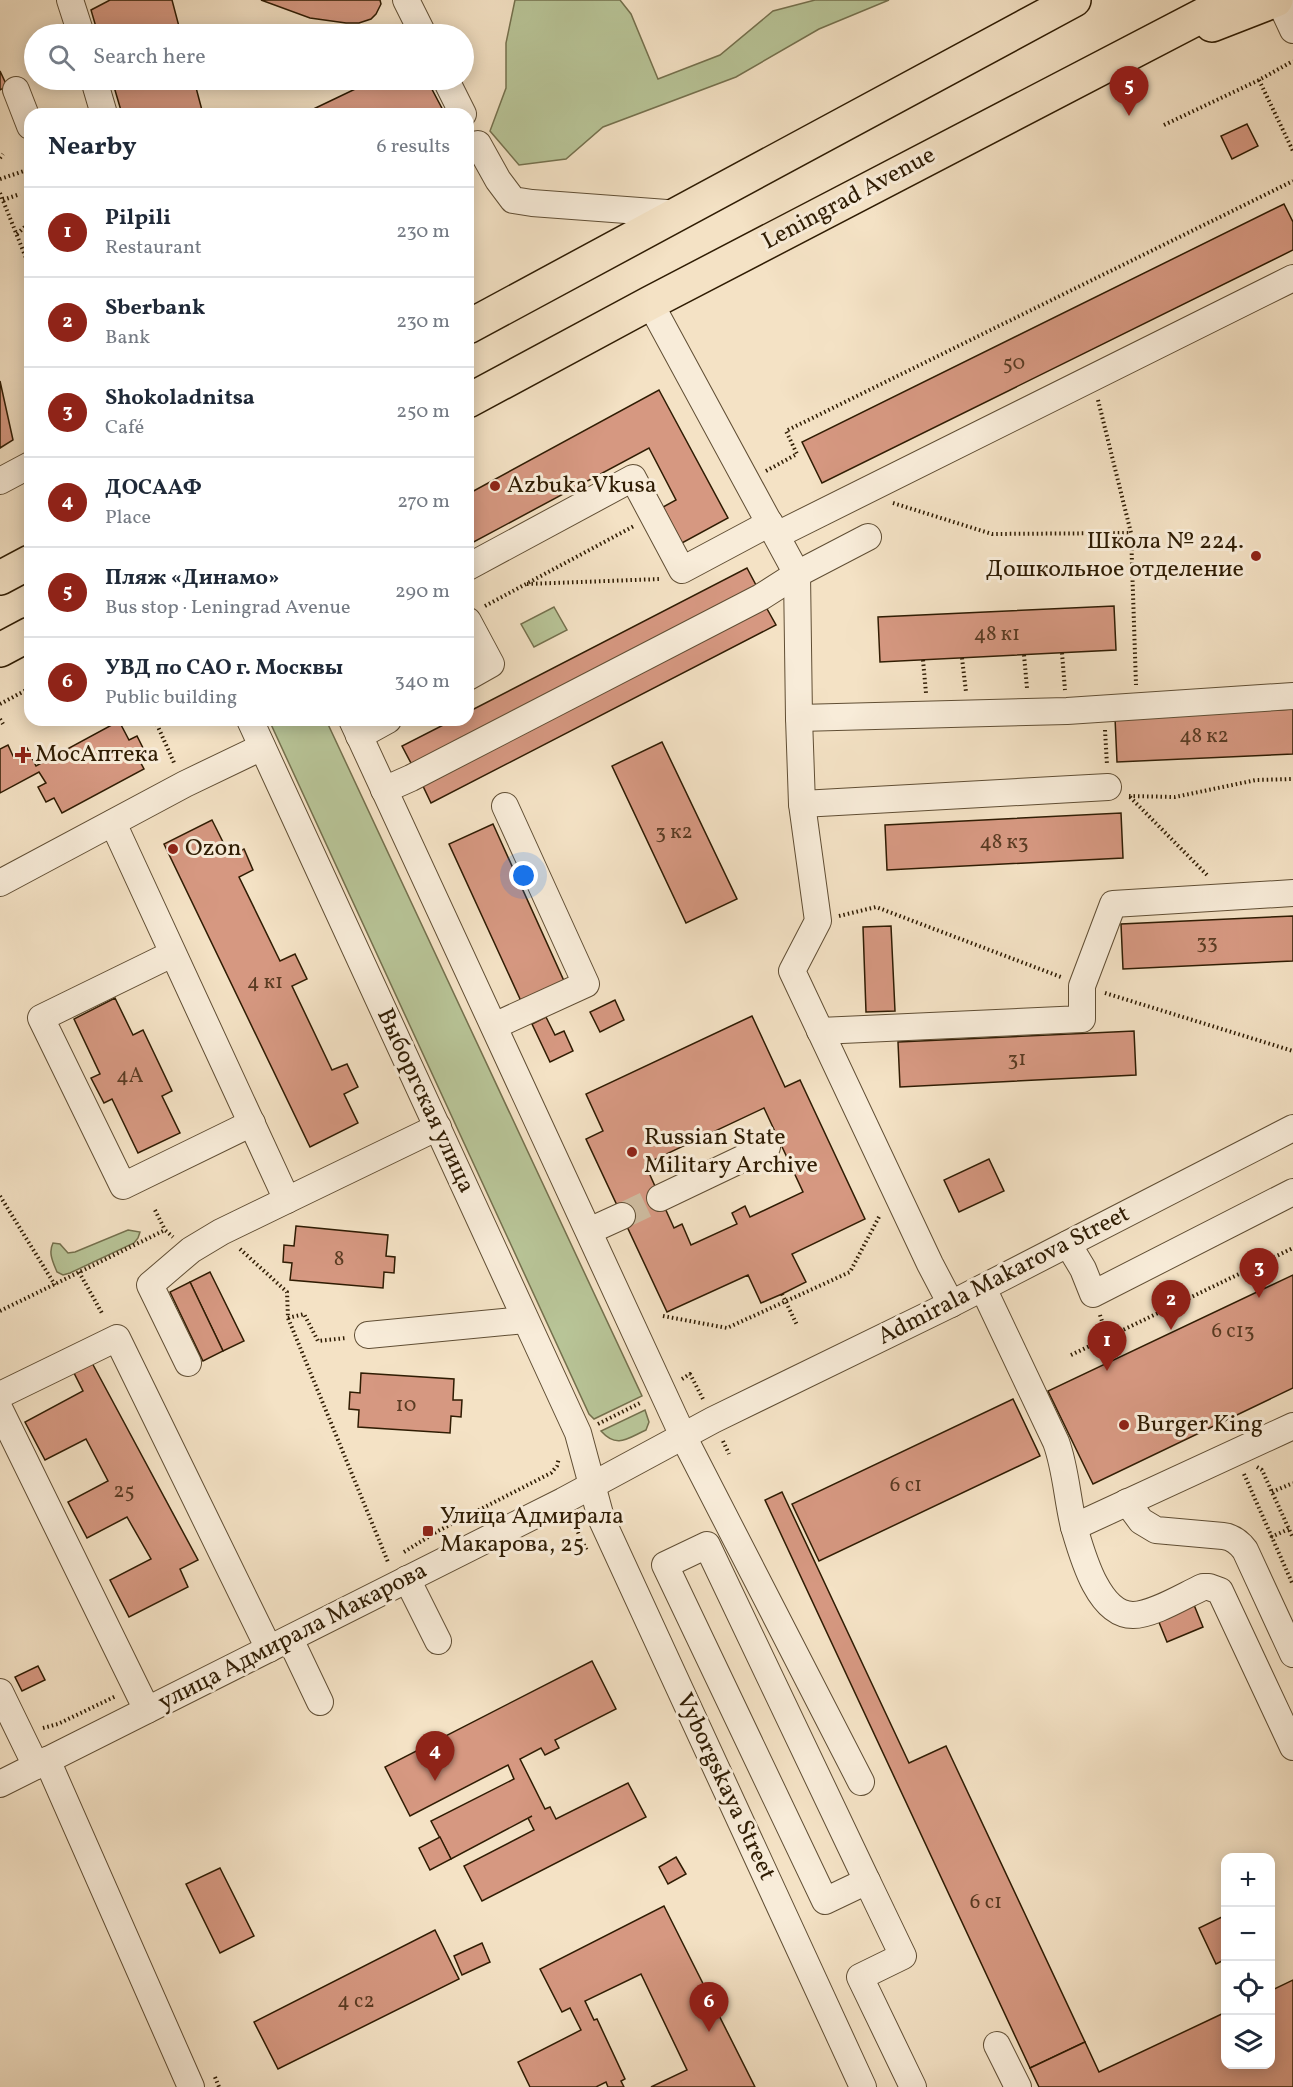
<!DOCTYPE html>
<html lang="en">
<head>
<meta charset="utf-8">
<style>
  :root { --surface:#fff; --page:#f6f6f7; --text:#1f2937; --muted:#747a83; --line:#e0e1e3; --accent:#8f2418 }
  body { margin:0; font-family:Vollkorn,serif; background:var(--page); color:var(--text) }
  .controls { position:absolute; right:18px; bottom:18px; display:grid; overflow:hidden; border-radius:12px; box-shadow:0 3px 15px #0003 }
  .controls button { width:54px; height:54px; display:grid; place-items:center; padding:0; border:0; border-bottom:2px solid var(--line); background:var(--surface); color:var(--text); font:30px sans-serif }
  .you { position:absolute; left:524px; top:876px; width:21px; height:21px; margin:-15px; border:4px solid #fff; border-radius:50%; background:#1a73e8; box-shadow:0 0 0 9px #1a73e833 }
  .badge { display:grid; place-items:center; width:39px; height:39px; border-radius:50%; background:var(--accent); color:#fff; font-size:20px; font-weight:700 }
  .pin { position:absolute; translate:-50% -50px; filter:drop-shadow(0 2px 3px #0008) }
  .pin::after { content:''; position:absolute; top:32px; width:21px; height:18px; background:inherit; clip-path:polygon(0 0,100% 0,50% 100%) }
  .list { margin:0; padding:0; list-style:none }
  h2 { display:flex; justify-content:space-between; align-items:center; height:78px; margin:0; padding:0 24px; font-size:26px }
  h2 small { font-size:20px; font-weight:400; color:var(--muted) }
  .list li { display:grid; grid-template-columns:39px 1fr auto; gap:18px; align-items:center; box-sizing:border-box; height:90px; padding:0 24px; border-top:2px solid var(--line) }
  .list b { display:block; font-size:22px; white-space:nowrap }
  .list p { margin:0; font-size:20px; white-space:nowrap; color:var(--muted) }
  .list em { font-size:20px; font-style:normal; color:var(--muted) }
  .icon { flex:none; width:33px; height:33px; fill:none; stroke:currentColor; stroke-width:2; stroke-linecap:round; stroke-linejoin:round }
  .map { position:relative; flex:none; width:1293px; height:2087px; overflow:hidden }
  .search { position:absolute; background:var(--surface); box-shadow:0 3px 15px #0003; left:24px; top:24px; width:450px; height:66px; display:flex; align-items:center; gap:15px; box-sizing:border-box; padding:0 21px; border-radius:33px; color:var(--muted); font-size:22px }
  .panel { position:absolute; background:var(--surface); box-shadow:0 3px 15px #0003; left:24px; top:108px; width:450px; height:618px; border-radius:18px }
  .map>svg:first-child { display:block }
</style>
</head>
<body>
<div class="map">
<svg width="1293" height="2087" viewBox="0 0 1293 2087">
  <rect width="100%" height="100%" fill="#f4e2c5"/>
  <filter id="stains"><feTurbulence type="fractalNoise" baseFrequency=".00333" numOctaves="4"/><feColorMatrix values="0 0 0 0 .2 0 0 0 0 .09 0 0 0 0 .02 0 0 0 .5 -.17"/></filter>
  <radialGradient id="worn" r=".72"><stop offset=".6" stop-color="#630" stop-opacity="0"/><stop offset="1" stop-color="#630" stop-opacity=".3"/></radialGradient>
  <!-- green -->
  <g fill="#b8c497" stroke="#74704d" stroke-width="1.5">
    <polygon points="515,0 620,0 631,14 658,79 720,55 773,11 815,0 889,0 819,29 736,77 603,127 566,159 519,165 490,131 506,88 506,43"/>
    <polygon points="554,607 567,630 534,647 521,624"/>
    <polygon points="269,720 326,720 642,1396 594,1419 589,1414"/>
    <path d="M128,1230l12,2 -2,6 -4,5 -64,30 -7,2 -6,-3c-4,-10 -9,-19 -4,-29l7,1 8,9 7,-1z"/>
    <path d="M645,1410l4,12 -3,8c-18,8 -29,19 -45,1z"/>
  </g>
  <!-- building -->
  <g fill="#d69881" stroke="#2f1c03" stroke-width="1.5" fill-rule="evenodd">
    <polygon points="110,0 172,0 181,34 98,34 91,10"/>
    <polygon points="261,0 380,0 381,4 376,14 371,19 359,23 346,23 310,18"/>
    <polygon points="0,71 7,86 0,90"/>
    <polygon points="112,80 194,80 203,114 122,114"/>
    <polygon points="374,80 427,80 445,114 303,114"/>
    <polygon points="1247,124 1258,146 1232,159 1221,136"/>
    <polygon points="1284,204 1293,222 1293,250 822,483 802,442"/>
    <polygon points="0,381 13,440 0,448"/>
    <polygon points="659,390 728,518 682,543 663,507 676,500 649,448 468,545 468,494"/>
    <polygon points="747,568 757,587 412,765 402,746 453,720 468,720 468,712"/>
    <polygon points="1114,606 1116,650 880,662 878,617"/>
    <polygon points="766,607 776,625 431,803 422,784"/>
    <polygon points="1293,709 1293,754 1117,762 1115,718"/>
    <polygon points="119,721 129,740 137,736 144,750 136,754 144,769 62,813 54,798 46,802 38,787 46,783 39,772 0,793 0,749 8,745 13,756 27,748 36,766"/>
    <polygon points="662,742 737,899 686,923 612,766"/>
    <polygon points="1121,813 1123,858 887,870 885,825"/>
    <polygon points="212,820 230,856 244,849 253,870 239,877 280,961 295,954 307,979 292,986 332,1070 347,1064 358,1087 344,1094 358,1123 310,1147 164,844"/>
    <polygon points="493,824 564,981 521,1001 449,844"/>
    <polygon points="1293,916 1293,961 1123,969 1121,924"/>
    <polygon points="891,926 895,1011 866,1012 863,927"/>
    <polygon points="115,998 133,1035 143,1030 172,1091 162,1096 180,1133 138,1153 112,1099 104,1103 91,1078 100,1074 74,1019"/>
    <polygon points="615,1000 624,1020 600,1032 590,1012"/>
    <path d="M752,1016l33,71 15,-7 65,139 -73,35 14,28 -24,12 -21,9 -13,-28 -81,37 -81,-173 17,-8 -17,-37zM764,1108l39,84 -53,25 -5,-11 -13,7 5,11 -46,21 -9,-21 -8,4 -29,-64z"/>
    <polygon points="546,1017 555,1035 564,1031 573,1051 550,1062 532,1024"/>
    <polygon points="1134,1031 1136,1075 900,1087 898,1042"/>
    <polygon points="989,1159 1004,1191 959,1212 944,1180"/>
    <polygon points="296,1226 388,1235 386,1256 395,1257 394,1273 384,1272 383,1288 290,1280 292,1263 283,1262 284,1245 294,1246"/>
    <polygon points="210,1272 244,1341 223,1351 190,1282"/>
    <polygon points="1293,1275 1293,1388 1093,1484 1048,1391"/>
    <polygon points="190,1282 223,1351 203,1361 170,1292"/>
    <polygon points="91,1361 198,1560 180,1569 188,1587 129,1617 110,1580 151,1559 127,1517 87,1538 68,1502 108,1481 86,1439 45,1460 25,1422 83,1391 73,1371"/>
    <polygon points="361,1373 454,1379 453,1400 462,1400 461,1417 451,1416 450,1433 358,1427 359,1410 349,1409 350,1392 360,1393"/>
    <polygon points="1013,1399 1040,1456 819,1561 792,1504"/>
    <polygon points="782,1492 909,1763 946,1746 1085,2042 1030,2068 765,1500"/>
    <polygon points="1192,1600 1203,1627 1167,1642 1156,1615"/>
    <polygon points="592,1661 616,1709 555,1740 559,1748 545,1755 541,1748 520,1759 545,1809 550,1807 556,1819 628,1783 646,1817 482,1901 464,1866 534,1830 528,1818 532,1816 451,1859 431,1821 514,1779 508,1765 410,1816 385,1767"/>
    <polygon points="38,1666 45,1680 22,1691 15,1677"/>
    <polygon points="440,1837 451,1859 430,1870 419,1848"/>
    <polygon points="676,1857 686,1874 668,1884 659,1867"/>
    <polygon points="220,1868 254,1936 220,1953 186,1884"/>
    <polygon points="664,1906 755,2087 651,2087 687,2070 641,1974 585,2001 594,2020 597,2019 625,2079 621,2081 624,2087 608,2087 606,2082 596,2087 530,2087 518,2062 581,2030 570,2008 562,2012 540,1969"/>
    <polygon points="1226,1915 1226,1959 1216,1964 1199,1928"/>
    <polygon points="435,1930 459,1979 278,2069 254,2022"/>
    <polygon points="482,1943 490,1962 462,1975 454,1956"/>
    <polygon points="1293,1980 1293,2087 1039,2087 1030,2068 1085,2042 1099,2072 1226,2012 1226,2064 1270,2064 1270,1991"/>
  </g>
  <g fill="none" stroke-linecap="round" stroke-linejoin="round">
    <!-- minor-tunnel -->
    <polyline stroke="#cdba9e" stroke-width="26" stroke-dasharray="26 13" stroke-linecap="butt" points="622,1216 660,1198"/>
    <!-- minor casing -->
    <g stroke="#604e34" stroke-width="28">
      <g id="minor">
        <polyline points="70,0 81,34"/>
        <polyline points="406,0 423,34"/>
        <polyline points="1279,0 1293,30"/>
        <polyline points="94,80 104,114"/>
        <polyline points="446,80 463,114"/>
        <polyline points="16,90 30,126"/>
        <polyline points="468,150 478,144 498,180 513,200 532,203 680,214"/>
        <polyline points="650,303 797,574 799,718 802,804"/>
        <polyline points="0,481 30,465"/>
        <polyline points="777,535 1293,278"/>
        <polyline points="468,567 633,478 682,570 770,523"/>
        <polyline points="468,621 491,664 468,677"/>
        <polyline points="799,718 1067,711 1293,696"/>
        <polyline points="250,720 578,1433 601,1518 863,2087"/>
        <polyline points="352,720 683,1436 861,1782"/>
        <polyline points="359,736 388,720"/>
        <polyline points="384,790 411,778 761,597 797,574 868,537"/>
        <polyline points="113,823 287,1200 438,1127"/>
        <polyline points="0,883 185,784 262,747"/>
        <polyline points="172,954 41,1018 123,1186 252,1123"/>
        <polyline points="494,1026 586,984 505,806"/>
        <polyline points="820,1031 1082,1019 1082,986 1113,904 1293,893"/>
        <polyline points="660,1198 767,1147"/>
        <polyline points="589,1231 622,1216"/>
        <polyline points="1068,1244 1083,1269 1093,1294 1293,1192"/>
        <path d="M983,1288l73,154c10,27 11,57 18,85l219,-101"/>
        <polyline points="951,1304 930,1264 792,971 818,921 802,804 1108,787"/>
        <polyline points="368,1335 525,1320"/>
        <polyline points="188,1363 150,1285 191,1250 221,1232 287,1200"/>
        <polyline points="0,1395 117,1338 269,1649"/>
        <polyline points="0,1410 147,1710"/>
        <path d="M1127,1502l14,19 15,9 67,6c10,1 16,6 22,14l48,104"/>
        <path d="M1074,1527c8,27 24,88 59,88 20,0 52,-20 70,-28h6l11,4 73,156"/>
        <polygon points="707,1545 867,1881 825,1901 665,1565"/>
        <polyline points="407,1579 438,1641"/>
        <polyline points="290,1639 320,1702"/>
        <polyline points="0,1692 36,1766"/>
        <polyline points="47,1760 191,2087"/>
        <polyline points="0,1784 563,1501 713,1420 951,1304 1293,1128"/>
        <polyline points="867,1881 903,1956 860,1977 913,2087"/>
        <polyline points="997,2045 1018,2087"/>
      </g>
    </g>
    <!-- major casing -->
    <g stroke="#2f1c03" stroke-width="36">
      <g id="major">
        <polyline points="1212,25 1276,0"/>
        <polyline points="468,327 1074,0"/>
        <polyline points="468,401 650,303 1232,0"/>
        <polyline points="0,578 30,562"/>
        <polyline points="0,650 30,634"/>
      </g>
    </g>
    <!-- path -->
    <g stroke="#2f1c03" stroke-width="4" stroke-dasharray="1.5 3" stroke-linecap="butt">
      <polyline points="1259,80 1293,151"/>
      <polyline points="1164,125 1259,80 1293,61"/>
      <polyline points="0,158 3,154"/>
      <polyline points="0,179 30,169"/>
      <polyline points="0,193 30,268"/>
      <polyline points="3,200 20,194"/>
      <polyline points="17,234 30,222"/>
      <polyline points="1098,400 1131,533 1136,685"/>
      <polyline points="766,471 797,454 786,431 1293,181"/>
      <polyline points="893,503 992,534 1131,533"/>
      <polyline points="527,584 660,579"/>
      <polyline points="485,606 634,526"/>
      <polyline points="1062,653 1065,690"/>
      <polyline points="1024,655 1027,688"/>
      <polyline points="962,658 966,692"/>
      <polyline points="923,660 926,693"/>
      <polyline points="0,704 30,688"/>
      <polyline points="0,719 3,724"/>
      <polyline points="155,720 175,765"/>
      <polyline points="1105,730 1107,765"/>
      <polyline points="1129,796 1175,797 1256,780 1293,779"/>
      <polyline points="1130,797 1207,875"/>
      <polyline points="839,916 876,907 1061,977"/>
      <polyline points="1105,993 1293,1051"/>
      <polyline points="0,1196 55,1285"/>
      <polyline points="155,1210 165,1230"/>
      <polyline points="240,1249 287,1292 288,1318 388,1562"/>
      <polyline points="79,1272 103,1315"/>
      <polyline points="782,1294 797,1325"/>
      <polyline points="0,1311 165,1230 173,1237"/>
      <polyline points="1100,1315 1107,1337"/>
      <polyline points="663,1316 727,1328 850,1272 880,1215"/>
      <polyline points="288,1318 304,1314 318,1341 346,1338"/>
      <polyline points="1071,1355 1293,1248"/>
      <polyline points="682,1379 690,1374 703,1399"/>
      <polyline points="598,1424 642,1402"/>
      <polyline points="723,1441 729,1454"/>
      <polyline points="1257,1467 1262,1470 1293,1538"/>
      <polyline points="1244,1474 1293,1585"/>
      <polyline points="1272,1492 1293,1483"/>
      <polyline points="572,1520 587,1551"/>
      <polyline points="1271,1537 1289,1529"/>
      <polyline points="404,1552 438,1531 551,1473 557,1466 559,1458"/>
      <polyline points="43,1728 58,1724 116,1696"/>
      <polyline points="215,2077 219,2087"/>
    </g>
    <!-- minor -->
    <use href="#minor" stroke="#f8ecd9" stroke-width="26"/>
    <!-- major -->
    <use href="#major" stroke="#f4e2c5" stroke-width="33"/>
  </g>
  <!-- markers -->
  <g fill="#8f2418" stroke="#f8ecd9" stroke-width="2">
    <circle cx="495" cy="486" r="6"/>
    <circle cx="1256" cy="556" r="6"/>
    <path d="M20 746h6v6h6v6h-6v6h-6v-6h-6v-6h6z"/>
    <circle cx="173" cy="849" r="6"/>
    <circle cx="632" cy="1152" r="6"/>
    <circle cx="1124" cy="1425" r="6"/>
    <rect x="422" y="1525" width="12" height="12" rx="3"/>
  </g>
  <g text-anchor="middle" dominant-baseline="central" stroke-width="6" stroke-linejoin="round" paint-order="stroke">
    <!-- number labels -->
    <g font-size="21" fill="#593b22">
      <text x="1014" y="363">50</text>
      <text x="997" y="634">48 к1</text>
      <text x="1204" y="736">48 к2</text>
      <text x="674" y="832">3 к2</text>
      <text x="1004" y="842">48 к3</text>
      <text x="1207" y="942">33</text>
      <text x="265" y="982">4 к1</text>
      <text x="1017" y="1059">31</text>
      <text x="130" y="1076">4А</text>
      <text x="339" y="1259">8</text>
      <text x="1233" y="1331">6 с13</text>
      <text x="406" y="1405">10</text>
      <text x="906" y="1485">6 с1</text>
      <text x="124" y="1491">25</text>
      <text x="986" y="1902">6 с1</text>
      <text x="356" y="2001">4 с2</text>
    </g>
    <!-- street labels -->
    <g font-size="24" fill="#2f1c03" stroke="#f8ecd9">
      <text transform="translate(849 199) rotate(-28)">Leningrad Avenue</text>
      <text transform="translate(425 1101) rotate(65)">Выборгская улица</text>
      <text transform="translate(1004 1276) rotate(-27)">Admirala Makarova Street</text>
      <text transform="translate(293 1637) rotate(-27)">улица Адмирала Макарова</text>
      <text transform="translate(725 1787) rotate(65)">Vyborgskaya Street</text>
    </g>
    <!-- poi labels -->
    <g font-size="24" fill="#2f1c03" stroke="#f8ecd9" text-anchor="start">
      <text x="507" y="486">Azbuka Vkusa</text>
      <text x="1244" y="542" text-anchor="end">Школа № 224.<tspan x="1244" dy="28">Дошкольное отделение</tspan></text>
      <text x="35" y="755">МосАптека</text>
      <text x="185" y="849">Ozon</text>
      <text x="644" y="1138">Russian State<tspan x="644" dy="28">Military Archive</tspan></text>
      <text x="1136" y="1425">Burger King</text>
      <text x="440" y="1517">Улица Адмирала<tspan x="440" dy="28">Макарова, 25</tspan></text>
    </g>
  </g>
  <rect width="100%" height="100%" filter="url(#stains)"/>
  <rect width="100%" height="100%" fill="url(#worn)"/>
</svg>
<div class="controls">
<button>+</button>
<button>−</button>
<button><svg class="icon" aria-label="locate" viewBox="0 0 24 24"><circle cx="12" cy="12" r="6"/><path d="M12 2v4M12 18v4M2 12h4M18 12h4"/></svg></button>
<button><svg class="icon" aria-label="layers" viewBox="0 0 24 24"><path d="M12 4l9 5-9 5-9-5zM3 14l9 5 9-5"/></svg></button>
</div>
<div class="you"></div>
<div class="pin badge" style="left:1107px;top:1371px">1</div>
<div class="pin badge" style="left:1171px;top:1330px">2</div>
<div class="pin badge" style="left:1259px;top:1298px">3</div>
<div class="pin badge" style="left:435px;top:1781px">4</div>
<div class="pin badge" style="left:1129px;top:116px">5</div>
<div class="pin badge" style="left:709px;top:2032px">6</div>
<div class="search"><svg class="icon" aria-label="search" viewBox="0 0 24 24"><circle cx="10" cy="10" r="6"/><path d="M15 15l6 6"/></svg>Search here</div>
<section class="panel">
<h2>Nearby<small>6 results</small></h2>
<ul class="list">
<li><span class="badge">1</span><div><b>Pilpili</b><p>Restaurant</p></div><em>230 m</em></li>
<li><span class="badge">2</span><div><b>Sberbank</b><p>Bank</p></div><em>230 m</em></li>
<li><span class="badge">3</span><div><b>Shokoladnitsa</b><p>Café</p></div><em>250 m</em></li>
<li><span class="badge">4</span><div><b>ДОСААФ</b><p>Place</p></div><em>270 m</em></li>
<li><span class="badge">5</span><div><b>Пляж «Динамо»</b><p>Bus stop · Leningrad Avenue</p></div><em>290 m</em></li>
<li><span class="badge">6</span><div><b>УВД по САО г. Москвы</b><p>Public building</p></div><em>340 m</em></li>
</ul>
</section>
</div>
</body>
</html>
